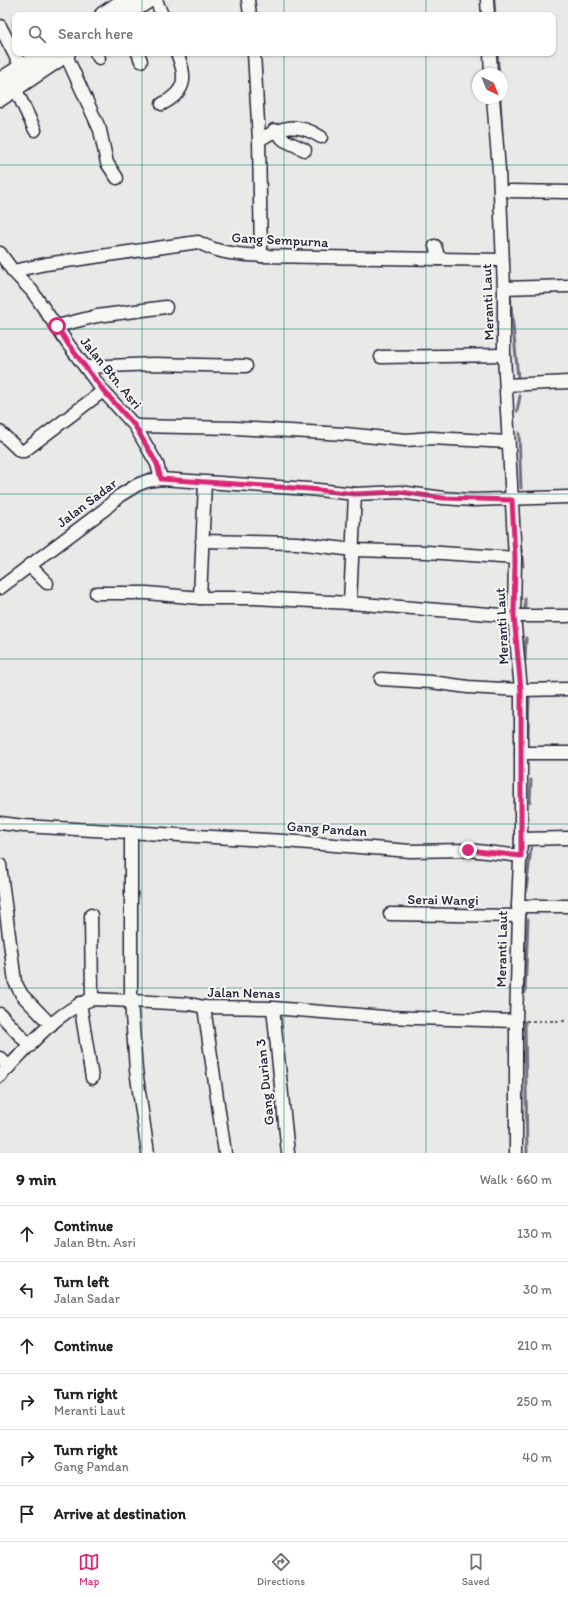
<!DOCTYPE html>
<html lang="en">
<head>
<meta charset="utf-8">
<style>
  :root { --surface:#fff; --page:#f2f2f2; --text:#202124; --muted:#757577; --line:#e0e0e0; --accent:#db2777 }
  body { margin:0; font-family:Itim,sans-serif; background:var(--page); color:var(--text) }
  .compass { position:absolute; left:472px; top:68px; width:36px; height:36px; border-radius:50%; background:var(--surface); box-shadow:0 1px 3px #0004; rotate:137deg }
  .stop { position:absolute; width:12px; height:12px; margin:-9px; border:3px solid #db2777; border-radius:50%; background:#fff }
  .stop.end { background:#db2777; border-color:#fff; box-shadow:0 1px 4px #0008 }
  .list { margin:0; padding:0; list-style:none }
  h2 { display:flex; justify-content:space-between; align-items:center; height:52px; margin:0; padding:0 16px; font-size:17px }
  h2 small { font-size:13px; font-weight:400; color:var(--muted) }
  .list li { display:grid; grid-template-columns:26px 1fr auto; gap:12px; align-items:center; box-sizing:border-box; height:56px; padding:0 16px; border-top:1px solid var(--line) }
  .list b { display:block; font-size:15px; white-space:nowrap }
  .list p { margin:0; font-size:13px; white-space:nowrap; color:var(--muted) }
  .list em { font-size:13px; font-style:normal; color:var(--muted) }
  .icon { flex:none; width:22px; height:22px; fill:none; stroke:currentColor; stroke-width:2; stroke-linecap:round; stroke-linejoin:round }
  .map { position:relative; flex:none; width:568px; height:1153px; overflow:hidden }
  .search { position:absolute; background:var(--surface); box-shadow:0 1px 3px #0004; left:12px; right:12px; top:12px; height:44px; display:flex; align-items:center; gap:10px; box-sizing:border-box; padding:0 14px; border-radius:8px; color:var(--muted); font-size:15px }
  .sheet { height:388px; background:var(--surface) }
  nav { display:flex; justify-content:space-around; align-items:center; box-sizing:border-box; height:56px; border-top:1px solid var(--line); background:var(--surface); font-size:11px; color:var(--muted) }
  nav a { display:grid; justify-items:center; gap:2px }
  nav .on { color:var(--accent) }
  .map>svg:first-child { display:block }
</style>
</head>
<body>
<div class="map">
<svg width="568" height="1153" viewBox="0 0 568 1153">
  <rect width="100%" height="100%" fill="#e9e9e7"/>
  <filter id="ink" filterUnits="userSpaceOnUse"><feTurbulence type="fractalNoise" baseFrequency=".025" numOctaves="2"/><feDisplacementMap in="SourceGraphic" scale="8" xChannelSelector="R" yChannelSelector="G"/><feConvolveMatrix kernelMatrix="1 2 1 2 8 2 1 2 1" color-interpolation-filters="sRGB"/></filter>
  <g filter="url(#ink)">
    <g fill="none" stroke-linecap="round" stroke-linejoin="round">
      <!-- stream -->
      <g stroke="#71717f" stroke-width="3">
        <polyline points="494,0 495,15"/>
        <polyline points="497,53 499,74"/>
        <polyline points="500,98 502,133"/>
        <polyline points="510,294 518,378"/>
        <polyline points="517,411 520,396"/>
        <polyline points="519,433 521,488"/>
        <polyline points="520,542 523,566"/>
        <polyline points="525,608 525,599"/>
        <polyline points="525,661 526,638"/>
        <polyline points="528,735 529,697"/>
        <polyline points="530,802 531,780"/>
        <polyline points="526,891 531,848"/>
        <polyline points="525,993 528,919"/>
        <polyline points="525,1022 527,1153"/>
      </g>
      <!-- minor casing -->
      <g stroke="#22223b" stroke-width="15">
        <g id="minor">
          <polyline points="156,0 162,15"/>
          <polyline points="248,0 250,15"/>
          <polyline points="487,0 488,15"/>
          <polyline points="0,26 21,67"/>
          <polyline points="65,53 100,130 107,163 117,178"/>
          <polyline points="96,53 99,58"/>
          <polyline points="138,53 141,61"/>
          <polyline points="254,53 259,140 261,256"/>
          <polyline points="490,53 491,74"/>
          <polyline points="15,88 35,130"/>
          <polyline points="493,98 499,170 504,288 504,355 515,558 514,616 521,690 521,839 518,906 519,916 516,1021 516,1153"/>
          <path d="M162,104c25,-13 25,-27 15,-51"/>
          <polyline points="274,130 284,140 305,150"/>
          <path d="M259,140c23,-14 38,-18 62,-3"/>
          <polyline points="510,191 568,192"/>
          <polyline points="435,246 439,259"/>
          <polyline points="0,253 13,271 32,291 68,344 103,391 135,426 157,464 161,479"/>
          <path d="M13,271l33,-7 152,-22c22,12 39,12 63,14l240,4"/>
          <polyline points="504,288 568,286"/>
          <polyline points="57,326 97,316 166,307"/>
          <polyline points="381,357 504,355"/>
          <polyline points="87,367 153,364 246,366"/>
          <polyline points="506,385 568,382"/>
          <polyline points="135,426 235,428 345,434 406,440 431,438 508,442"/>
          <polyline points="0,432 20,451 24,451 103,391"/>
          <polyline points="202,541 297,543 353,550 427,552 515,558"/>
          <polyline points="29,565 47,583"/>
          <polyline points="0,588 105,509 119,496 137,485 147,481 161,479 309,489 355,494 400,492 443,498 472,500 568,497"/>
          <polyline points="96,593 147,593 200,598 254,598 350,603 514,616 568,616"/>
          <polyline points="200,598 205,483"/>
          <polyline points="350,603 355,494"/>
          <polyline points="381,679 431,682 468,687 521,690 568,689"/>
          <polyline points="521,753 568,753"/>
          <polyline points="0,823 24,826 284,841 410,851 468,850 521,856"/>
          <polyline points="131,832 131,1001 136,1070 148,1153"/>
          <polyline points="521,839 568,838"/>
          <polyline points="0,865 15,982 22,995 51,1025"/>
          <polyline points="518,906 568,906"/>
          <polyline points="390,914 519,916"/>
          <polyline points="91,915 92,999"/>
          <polyline points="80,1003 92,1078"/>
          <polyline points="204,1007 225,1153"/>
          <polyline points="273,1008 288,1153"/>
          <polyline points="0,1014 30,1046"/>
          <polyline points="0,1058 9,1067"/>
          <path d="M0,1076c27,-27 55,-64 92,-77l98,5 14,3 69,1 111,9 132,4"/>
        </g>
      </g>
      <!-- major casing -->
      <g stroke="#22223b" stroke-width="19">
        <g id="major">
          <polyline points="103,15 126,0"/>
          <polyline points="125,15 148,0"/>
          <polyline points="0,81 44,53"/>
          <polyline points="0,98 67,53"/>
        </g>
      </g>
      <!-- path -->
      <polyline stroke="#22223b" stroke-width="1.5" stroke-dasharray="3 3" stroke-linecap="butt" points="526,1021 568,1021"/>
      <!-- minor -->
      <use href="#minor" stroke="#f6f6f2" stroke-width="12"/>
      <!-- major -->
      <use href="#major" stroke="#f6f6f2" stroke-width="16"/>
    </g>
  </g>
  <g fill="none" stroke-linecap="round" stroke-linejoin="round" filter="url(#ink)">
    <!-- route -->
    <polyline stroke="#db2777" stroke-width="5" points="57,326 68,344 103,390 135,426 157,464 161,479 309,489 355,494 400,492 443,498 512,500 515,558 514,616 521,690 521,856 468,850"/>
  </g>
  <!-- grid -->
  <path fill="none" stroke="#0f766e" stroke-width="1" stroke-opacity="0.55" d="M142,0v15M284,0v15M426,0v15M142,53v1100M284,53v1100M426,53v1100M0,165h568M0,329h568M0,494h568M0,659h568M0,824h568M0,988h568"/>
  <g text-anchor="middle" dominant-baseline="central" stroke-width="4" stroke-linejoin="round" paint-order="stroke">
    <!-- street labels -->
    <g font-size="14" fill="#22223b" stroke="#f6f6f2">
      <text transform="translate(280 240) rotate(3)">Gang Sempurna</text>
      <text transform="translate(488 302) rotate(-92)">Meranti Laut</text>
      <text transform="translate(111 373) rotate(51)">Jalan Btn. Asri</text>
      <text transform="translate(87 503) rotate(-37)">Jalan Sadar</text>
      <text transform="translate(502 626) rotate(-93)">Meranti Laut</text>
      <text transform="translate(327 829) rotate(4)">Gang Pandan</text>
      <text transform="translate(443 900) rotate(1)">Serai Wangi</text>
      <text transform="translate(502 949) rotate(-89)">Meranti Laut</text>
      <text transform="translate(244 993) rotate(1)">Jalan Nenas</text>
      <text transform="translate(265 1082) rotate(-96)">Gang Durian 3</text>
    </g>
  </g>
</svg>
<svg class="compass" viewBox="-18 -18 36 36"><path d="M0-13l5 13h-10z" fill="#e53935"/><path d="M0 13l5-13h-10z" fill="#757577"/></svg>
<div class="stop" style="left:57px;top:326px"></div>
<div class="stop end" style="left:468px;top:850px"></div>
<div class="search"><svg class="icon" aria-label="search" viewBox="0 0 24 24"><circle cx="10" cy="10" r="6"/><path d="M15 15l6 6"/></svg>Search here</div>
</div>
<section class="sheet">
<h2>9 min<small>Walk · 660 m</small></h2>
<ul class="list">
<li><svg class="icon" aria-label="ahead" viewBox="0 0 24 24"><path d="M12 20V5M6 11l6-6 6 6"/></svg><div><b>Continue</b><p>Jalan Btn. Asri</p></div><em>130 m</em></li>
<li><svg class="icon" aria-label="left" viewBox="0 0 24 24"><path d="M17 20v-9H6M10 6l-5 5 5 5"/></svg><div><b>Turn left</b><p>Jalan Sadar</p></div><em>30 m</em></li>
<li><svg class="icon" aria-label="ahead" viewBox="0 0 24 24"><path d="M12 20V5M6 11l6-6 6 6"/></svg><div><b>Continue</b></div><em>210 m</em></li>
<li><svg class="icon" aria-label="right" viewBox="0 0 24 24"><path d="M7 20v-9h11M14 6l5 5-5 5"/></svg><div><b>Turn right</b><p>Meranti Laut</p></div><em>250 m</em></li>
<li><svg class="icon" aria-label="right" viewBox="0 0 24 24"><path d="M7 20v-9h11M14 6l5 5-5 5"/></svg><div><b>Turn right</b><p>Gang Pandan</p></div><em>40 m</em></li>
<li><svg class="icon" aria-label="arrive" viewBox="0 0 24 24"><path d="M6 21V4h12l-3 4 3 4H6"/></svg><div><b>Arrive at destination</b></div></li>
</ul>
</section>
<nav>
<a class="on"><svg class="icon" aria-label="map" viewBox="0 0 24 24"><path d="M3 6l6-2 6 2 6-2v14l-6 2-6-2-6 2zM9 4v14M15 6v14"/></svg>Map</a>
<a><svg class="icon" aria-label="directions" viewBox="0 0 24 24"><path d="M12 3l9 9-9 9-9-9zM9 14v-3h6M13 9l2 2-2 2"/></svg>Directions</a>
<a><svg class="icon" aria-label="saved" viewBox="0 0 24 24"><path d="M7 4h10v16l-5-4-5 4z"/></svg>Saved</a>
</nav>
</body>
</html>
